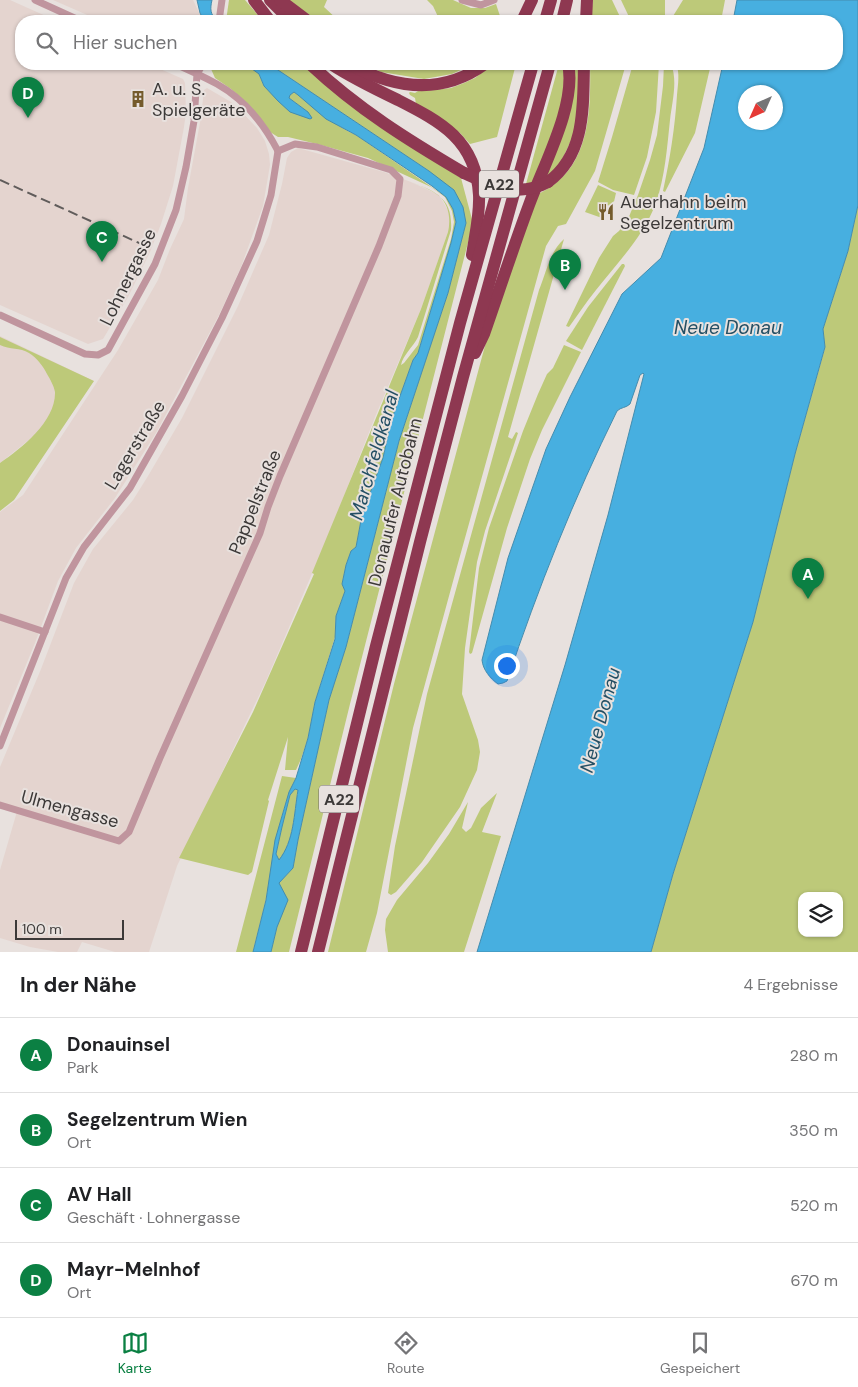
<!DOCTYPE html>
<html lang="de">
<head>
<meta charset="utf-8">
<style>
  :root { --surface:#fff; --page:#f6f6f6; --text:#202124; --muted:#757577; --line:#e0e0e0; --accent:#0b8043 }
  body { margin:0; font-family:"DM Sans",sans-serif; background:var(--page); color:var(--text) }
  .controls { position:absolute; right:15px; bottom:15px; display:grid; overflow:hidden; border-radius:10px; box-shadow:0 1px 4px #0004 }
  .controls button { width:45px; height:45px; display:grid; place-items:center; padding:0; border:0; border-bottom:1px solid var(--line); background:var(--surface); color:var(--text); font:25px sans-serif }
  .compass { position:absolute; left:738px; top:85px; width:45px; height:45px; border-radius:50%; background:var(--surface); box-shadow:0 1px 4px #0004; rotate:225deg }
  .scale { position:absolute; left:15px; bottom:12px; width:109px; box-sizing:border-box; padding-left:5px; border:2px solid #3c3938; border-top:0; font-size:14px; line-height:18px; white-space:nowrap; color:#3c3938; -webkit-text-stroke:4px #e8e1de; paint-order:stroke }
  .you { position:absolute; left:506px; top:665px; width:18px; height:18px; margin:-12px; border:4px solid #fff; border-radius:50%; background:#1a73e8; box-shadow:0 0 0 8px #1a73e833 }
  .badge { display:grid; place-items:center; width:32px; height:32px; border-radius:50%; background:var(--accent); color:#fff; font-size:16px; font-weight:700 }
  .pin { position:absolute; translate:-50% -41px; filter:drop-shadow(0 1px 2px #0008) }
  .pin::after { content:''; position:absolute; top:26px; width:18px; height:15px; background:inherit; clip-path:polygon(0 0,100% 0,50% 100%) }
  .list { margin:0; padding:0; list-style:none }
  h2 { display:flex; justify-content:space-between; align-items:center; height:65px; margin:0; padding:0 20px; font-size:21px }
  h2 small { font-size:16px; font-weight:400; color:var(--muted) }
  .list li { display:grid; grid-template-columns:32px 1fr auto; gap:15px; align-items:center; box-sizing:border-box; height:75px; padding:0 20px; border-top:1px solid var(--line) }
  .list b { display:block; font-size:19px; white-space:nowrap }
  .list p { margin:0; font-size:16px; white-space:nowrap; color:var(--muted) }
  .list em { font-size:16px; font-style:normal; color:var(--muted) }
  .icon { flex:none; width:28px; height:28px; fill:none; stroke:currentColor; stroke-width:2; stroke-linecap:round; stroke-linejoin:round }
  .map { position:relative; flex:none; width:858px; height:952px; overflow:hidden }
  .search { position:absolute; background:var(--surface); box-shadow:0 1px 4px #0004; left:15px; right:15px; top:15px; height:55px; display:flex; align-items:center; gap:12px; box-sizing:border-box; padding:0 18px; border-radius:20px; color:var(--muted); font-size:19px }
  .sheet { height:365px; background:var(--surface) }
  nav { display:flex; justify-content:space-around; align-items:center; box-sizing:border-box; height:70px; border-top:1px solid var(--line); background:var(--surface); font-size:14px; color:var(--muted) }
  nav a { display:grid; justify-items:center; gap:2px }
  nav .on { color:var(--accent) }
  .map>svg:first-child { display:block }
</style>
</head>
<body>
<div class="map">
<svg width="858" height="952" viewBox="0 0 858 952">
  <rect width="100%" height="100%" fill="#e8e1de"/>
  <!-- built -->
  <g fill="#e4d4cf">
    <polygon points="0,0 10,0 57,21 21,21 21,64 149,64 183,79 185,83 186,112 184,127 173,186 161,224 150,252 128,297 103,339 88,344 0,305"/>
    <polygon points="53,0 193,0 203,21 101,21"/>
    <polygon points="207,88 231,102 239,109 257,128 265,141 269,154 270,165 263,206 241,267 219,315 156,433 115,498 76,548 58,581 35,643 0,728 0,512 23,495 118,350 158,280 170,249 184,219 188,188 201,117 204,90"/>
    <polygon points="298,148 384,172 411,182 439,195 449,212 450,221 448,232 421,309 375,417 329,534 266,681 177,866 149,952 115,952 82,942 77,952 58,952 30,947 0,938 0,870 18,808 0,802 0,767 41,669 74,583 93,549 133,500 148,476 182,418 238,306 269,235 282,184 287,158 291,152"/>
    <polygon points="0,336 94,381 35,435 0,463"/>
  </g>
  <!-- green -->
  <g fill="#bdc979" fill-rule="evenodd">
    <polygon points="229,0 245,0 263,21 226,21"/>
    <polygon points="287,0 327,0 324,7 339,21 319,21"/>
    <polygon points="427,0 453,0 471,8 485,8 496,4 501,19 499,21 440,21 433,6"/>
    <polygon points="593,0 612,0 622,21 590,21"/>
    <polygon points="621,0 665,0 665,21 631,21"/>
    <polygon points="683,0 725,0 721,21 670,21"/>
    <path d="M214,64h32l2,2 11,8 5,12 5,5 39,21 -19,-14 1,-3 4,-3c7,4 12,10 19,15 13,10 27,21 43,28l90,62 7,12 3,13 -5,21 -33,110 -5,7 -22,61 -8,37 -21,57 -6,32 -5,4 -5,14 -4,19 3,7 -9,25 -1,21 -20,65 -7,36 -7,21 -5,11h-11l3,-33 -20,63 1,1 -17,71 -4,3 -69,-17 74,-146 61,-138 -2,-1 109,-264 27,-77c3,-13 1,-28 -10,-37 -7,-6 -18,-9 -26,-13 25,11 41,16 39,48l-33,107c-5,10 -15,18 -17,28l3,-2 14,-18 33,-106 3,-17 -2,-11 -7,-14 -14,-10 -63,-29 -51,-14 -29,-7h-10l-8,-5 -22,-28 -17,-15 -16,-11 -4,-9z"/>
    <polygon points="269,64 304,64 377,125 461,178 473,223 350,704 289,952 271,952 277,927 279,883 293,868 298,840 329,700 346,647 399,441 448,293 466,223 429,171"/>
    <polygon points="364,64 474,64 452,74 424,79 381,72"/>
    <polygon points="493,64 516,64 497,137 470,144 460,133 416,104 415,98 410,95 409,93 410,92 415,93 418,91 435,90 451,88 464,83 475,78"/>
    <path d="M559,64h4c6,41 -16,83 -31,120h-6z"/>
    <polygon points="573,64 580,64 576,130 560,164 546,178"/>
    <path d="M590,64h36l-31,107 -29,53 -8,2 -12,20 -91,328 -42,154 -36,185 -11,39h-38l66,-268 92,-342 52,-148c52,-23 53,-81 52,-130z"/>
    <polygon points="633,64 659,64 656,112 647,157 634,195 613,190 598,182 612,137"/>
    <path d="M664,64h7c7,17 1,38 -1,56 -3,28 -5,56 -14,83 -13,34 -38,59 -60,87 -10,12 -18,25 -27,37l-3,-1 33,-68 14,-22 6,-5 9,-12 10,-24 12,-35 7,-25 6,-49z"/>
    <path d="M676,64h35l-16,69 -30,59 -2,-1c7,-32 12,-64 14,-96 1,-11 3,-22 -1,-31z"/>
    <polygon points="598,185 616,193 613,206 605,205 602,218 585,212"/>
    <path d="M858,205v747h-207l22,-78 80,-252 42,-168 30,-106 -2,-19 25,-78zM802,896h37v37h-37z"/>
    <path d="M564,239l-56,198 4,2 4,-7 2,1 -33,98 -8,31 -12,86 -3,46 16,46 2,12 -3,18 -17,37 -38,55 -26,30 -5,3 -3,-2 7,-47 32,-152 112,-404c7,-17 11,-39 25,-51z"/>
    <polygon points="622,264 624,264 625,266 582,350 566,341 588,307"/>
    <path d="M0,337l94,44 -80,119 -14,11v-48c22,-15 56,-42 55,-71 -1,-6 -5,-13 -8,-18 -4,-8 -10,-16 -18,-21 -9,-6 -19,-3 -29,-8z"/>
    <polygon points="564,345 581,352 542,430 530,459 507,528 472,653 470,654 469,652 479,568 489,528 523,431 538,394 547,374 553,368"/>
    <path d="M282,776l14,2c-19,38 -22,80 -30,121 -4,18 -9,35 -13,53h-17z"/>
    <path d="M295,789l3,1c-4,25 -4,50 -19,71l-3,-7 6,-27 8,-32z"/>
    <polygon points="497,793 482,832 501,836 464,952 388,952 385,930 386,919 397,900 428,863 449,834 468,802 462,828 466,832 471,828 481,808"/>
  </g>
  <!-- water -->
  <g fill="#47afe0" stroke="#448cae" fill-rule="evenodd">
    <path d="M197,0h15c-2,9 -2,14 5,21h-13l-4,-8z"/>
    <path d="M737,0h121v205l-10,46 -25,78 2,18 -30,107 -42,168 -80,252 -22,78h-174l88,-287 43,-150 36,-141 -1,-1 -3,2 -10,29c-4,4 -9,3 -13,7 -43,87 -79,177 -110,270l-4,2 -5,1c-8,-6 -15,-14 -16,-24l26,-102 38,-109 24,-52 52,-103 39,-36 43,-110 19,-84h114v-43h-104zM776,92v30h-30v-30z"/>
    <path d="M246,64h23l160,107 25,19 9,17 3,16 -18,70 -49,148 -53,206 -17,53 -31,140 -5,28 -14,15 9,17 -11,27 -6,25h-18l13,-52 9,-60 14,-48 7,-14 12,-40 7,-36 20,-63 1,-23 9,-25 -3,-7 4,-19 5,-14 5,-4 6,-32 21,-57 8,-37 22,-61 5,-7 33,-110 5,-21 -3,-13 -7,-12 -14,-11 -76,-51 -30,-16 -28,-24 -4,-3 -4,3 -1,3 19,14 4,6 -2,1 -20,-7 -12,-11 -14,-15 -5,-12 -11,-8zM295,789l3,1c-4,24 -4,51 -19,70l-3,-6 6,-27 8,-32z"/>
  </g>
  <g fill="none" stroke-linecap="round" stroke-linejoin="round">
    <!-- minor -->
    <g stroke="#c0959e" stroke-width="7">
      <polyline points="35,0 81,21"/>
      <polyline points="462,0 481,5 494,0"/>
      <polyline points="219,21 222,0"/>
      <path d="M175,64c14,6 29,13 42,20 27,15 47,40 61,67"/>
      <polyline points="0,315 85,354 98,355 108,350 155,264 176,210 186,167 194,121 197,74 203,64"/>
      <polyline points="0,617 45,632"/>
      <polyline points="0,746 66,578 84,547 130,488 182,396 222,318 257,241 271,195 278,151"/>
      <polyline points="0,805 119,841 129,832 160,758 260,533 268,507 280,476 379,246 398,196 400,179 391,170 317,147 295,144 278,151"/>
    </g>
    <!-- motorway -->
    <g stroke="#8e3851" stroke-width="12">
      <polyline points="254,0 270,21"/>
      <polyline points="270,0 291,21"/>
      <polyline points="280,0 308,21"/>
      <polyline points="522,21 532,0"/>
      <polyline points="545,21 551,0"/>
      <polyline points="562,21 567,0"/>
      <polyline points="586,21 587,0"/>
      <path d="M310,64c48,45 98,76 154,109"/>
      <path d="M331,64c21,14 44,25 67,36 43,22 78,40 81,95 1,20 -4,40 -7,60"/>
      <path d="M349,64c44,24 92,32 136,0"/>
      <path d="M548,182c38,-28 35,-76 36,-118"/>
      <path d="M475,353l9,-19c15,-43 29,-86 45,-129 14,-39 48,-101 39,-141"/>
      <polyline points="301,952 376,646 460,323 533,64"/>
      <polyline points="318,952 420,542 463,377 550,64"/>
    </g>
    <!-- rail -->
    <polyline stroke="#605c5b" stroke-width="2" stroke-dasharray="10 5" stroke-linecap="butt" points="0,180 148,247"/>
    <!-- motorway-bridge -->
    <path stroke="#8e3851" stroke-width="12" d="M464,173c28,13 55,25 84,9"/>
  </g>
  <!-- icons -->
  <defs>
    <g id="building-bare" transform="scale(1.35)"><path d="M-4-6H4V6H1V3H-1V6H-4ZM-2.5-4.3h1.7v1.8h-1.7ZM.8-4.3h1.7v1.8H.8ZM-2.5-1h1.7V.8h-1.7ZM.8-1h1.7V.8H.8Z" fill="#745b2c" stroke="#e8e1de" stroke-width="2.5" paint-order="stroke"/></g>
    <g id="restaurant-bare" transform="scale(1.35)"><path d="M-5-6h1v4h1v-4h1v4h1v-4h1v5L-1.5 .5V6h-2V.5L-5-1ZM5-6V6H3V1.5H1.5Q1.5-4 5-6Z" fill="#745b2c" stroke="#e8e1de" stroke-width="2.5" paint-order="stroke"/></g>
  </defs>
  <g fill-rule="evenodd">
    <use href="#building-bare" x="138" y="99"/>
    <use href="#restaurant-bare" x="606" y="212"/>
  </g>
  <g text-anchor="middle" dominant-baseline="central" stroke-width="4" stroke-linejoin="round" paint-order="stroke">
    <!-- shield labels -->
    <g fill="#e8e1de" stroke="#706b6a" stroke-width="1">
      <rect x="479" y="170.5" width="40" height="27" rx="4"/>
      <rect x="319" y="785.5" width="40" height="27" rx="4"/>
    </g>
    <g font-size="16" font-weight="bold" fill="#3c3938">
      <text x="499" y="184">A22</text>
      <text x="339" y="799">A22</text>
    </g>
    <!-- poi labels -->
    <g font-size="18" fill="#3c3938" stroke="#e8e1de" text-anchor="start">
      <text x="152" y="89">A. u. S.<tspan x="152" dy="21">Spielgeräte</tspan></text>
      <text x="620" y="202">Auerhahn beim<tspan x="620" dy="21">Segelzentrum</tspan></text>
    </g>
    <!-- street labels -->
    <g font-size="18" fill="#3c3938" stroke="#e8e1de">
      <text transform="translate(128 277) rotate(-64)">Lohnergasse</text>
      <text transform="translate(135 445) rotate(-59)">Lagerstraße</text>
      <text transform="translate(255 502) rotate(-68)">Pappelstraße</text>
      <text transform="translate(395 502) rotate(-76)">Donauufer Autobahn</text>
      <text transform="translate(70 809) rotate(15)">Ulmengasse</text>
    </g>
    <!-- water labels -->
    <g font-size="19" font-style="italic" fill="#244f64" stroke="#e8e1de">
      <text x="728" y="327">Neue Donau</text>
      <text transform="translate(374 455) rotate(-74)">Marchfeldkanal</text>
      <text transform="translate(600 720) rotate(-75)">Neue Donau</text>
    </g>
  </g>
</svg>
<div class="controls">
<button><svg class="icon" aria-label="layers" viewBox="0 0 24 24"><path d="M12 4l9 5-9 5-9-5zM3 14l9 5 9-5"/></svg></button>
</div>
<svg class="compass" viewBox="-18 -18 36 36"><path d="M0-13l5 13h-10z" fill="#e53935"/><path d="M0 13l5-13h-10z" fill="#757577"/></svg>
<div class="scale">100 m</div>
<div class="you"></div>
<div class="pin badge" style="left:808px;top:599px">A</div>
<div class="pin badge" style="left:565px;top:290px">B</div>
<div class="pin badge" style="left:102px;top:262px">C</div>
<div class="pin badge" style="left:28px;top:118px">D</div>
<div class="search"><svg class="icon" aria-label="search" viewBox="0 0 24 24"><circle cx="10" cy="10" r="6"/><path d="M15 15l6 6"/></svg>Hier suchen</div>
</div>
<section class="sheet">
<h2>In der Nähe<small>4 Ergebnisse</small></h2>
<ul class="list">
<li><span class="badge">A</span><div><b>Donauinsel</b><p>Park</p></div><em>280 m</em></li>
<li><span class="badge">B</span><div><b>Segelzentrum Wien</b><p>Ort</p></div><em>350 m</em></li>
<li><span class="badge">C</span><div><b>AV Hall</b><p>Geschäft · Lohnergasse</p></div><em>520 m</em></li>
<li><span class="badge">D</span><div><b>Mayr-Melnhof</b><p>Ort</p></div><em>670 m</em></li>
</ul>
</section>
<nav>
<a class="on"><svg class="icon" aria-label="map" viewBox="0 0 24 24"><path d="M3 6l6-2 6 2 6-2v14l-6 2-6-2-6 2zM9 4v14M15 6v14"/></svg>Karte</a>
<a><svg class="icon" aria-label="directions" viewBox="0 0 24 24"><path d="M12 3l9 9-9 9-9-9zM9 14v-3h6M13 9l2 2-2 2"/></svg>Route</a>
<a><svg class="icon" aria-label="saved" viewBox="0 0 24 24"><path d="M7 4h10v16l-5-4-5 4z"/></svg>Gespeichert</a>
</nav>
</body>
</html>
